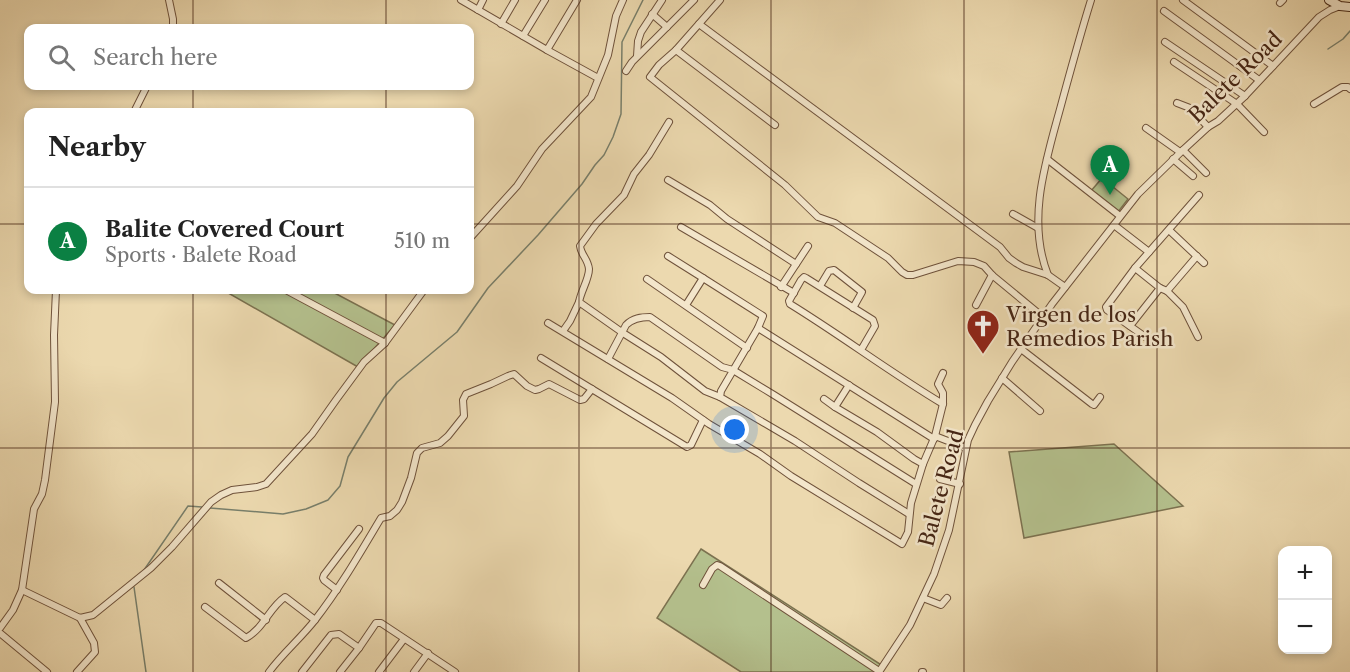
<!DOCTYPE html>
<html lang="en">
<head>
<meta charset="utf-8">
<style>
  :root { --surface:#fff; --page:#f6f6f6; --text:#222; --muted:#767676; --line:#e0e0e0; --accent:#0b8043 }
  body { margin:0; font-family:"Libre Caslon Text",serif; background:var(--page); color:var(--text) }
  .controls { position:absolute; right:18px; bottom:18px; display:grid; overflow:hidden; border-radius:12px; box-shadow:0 3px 9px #0003 }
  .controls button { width:54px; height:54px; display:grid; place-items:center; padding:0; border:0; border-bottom:2px solid var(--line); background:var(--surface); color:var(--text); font:30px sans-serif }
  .you { position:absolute; left:735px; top:430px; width:21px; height:21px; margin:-15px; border:4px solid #fff; border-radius:50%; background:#1a73e8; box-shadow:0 0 0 9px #1a73e833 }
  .badge { display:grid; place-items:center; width:39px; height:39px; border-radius:50%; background:var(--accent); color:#fff; font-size:20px; font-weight:700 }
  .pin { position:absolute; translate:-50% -50px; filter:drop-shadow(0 2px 3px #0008) }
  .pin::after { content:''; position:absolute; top:32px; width:21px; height:18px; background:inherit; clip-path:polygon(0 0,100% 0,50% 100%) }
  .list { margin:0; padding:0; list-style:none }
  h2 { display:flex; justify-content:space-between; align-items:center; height:78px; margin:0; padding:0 24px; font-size:26px }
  h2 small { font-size:20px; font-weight:400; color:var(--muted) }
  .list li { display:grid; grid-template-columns:39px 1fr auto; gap:18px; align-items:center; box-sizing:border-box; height:108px; padding:0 24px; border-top:2px solid var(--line) }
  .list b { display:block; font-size:22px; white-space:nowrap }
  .list p { margin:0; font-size:20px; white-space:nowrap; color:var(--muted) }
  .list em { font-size:20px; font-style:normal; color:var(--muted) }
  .icon { flex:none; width:33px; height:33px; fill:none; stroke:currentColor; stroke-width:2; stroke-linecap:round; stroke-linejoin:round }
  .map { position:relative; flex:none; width:1350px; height:672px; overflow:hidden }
  .search { position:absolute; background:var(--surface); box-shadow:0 3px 9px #0003; left:24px; top:24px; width:450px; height:66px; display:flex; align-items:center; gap:15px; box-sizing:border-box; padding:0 21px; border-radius:12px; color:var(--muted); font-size:22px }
  .panel { position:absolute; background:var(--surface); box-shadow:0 3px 9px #0003; left:24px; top:108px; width:450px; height:186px; border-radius:12px }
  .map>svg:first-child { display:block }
</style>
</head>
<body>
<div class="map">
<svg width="1350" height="672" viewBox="0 0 1350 672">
  <rect width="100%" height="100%" fill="#ecd9af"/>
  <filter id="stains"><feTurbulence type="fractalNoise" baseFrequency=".00333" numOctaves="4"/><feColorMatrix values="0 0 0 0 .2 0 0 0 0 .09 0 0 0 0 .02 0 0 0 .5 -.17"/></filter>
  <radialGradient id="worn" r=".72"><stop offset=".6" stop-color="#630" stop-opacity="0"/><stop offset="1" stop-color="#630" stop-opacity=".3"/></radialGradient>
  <!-- green -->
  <g fill="#b4c08d" stroke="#7c7250" stroke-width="1.5">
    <polygon points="1102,178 1128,199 1118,212 1091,191"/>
    <polygon points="223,290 329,290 395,325 358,367"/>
    <polygon points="1114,444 1183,506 1024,538 1009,452"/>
    <polygon points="701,549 883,666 879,672 741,672 657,618"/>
  </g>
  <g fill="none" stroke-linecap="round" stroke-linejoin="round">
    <!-- stream -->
    <g stroke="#787f6b" stroke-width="1.5">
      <polyline points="1328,49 1343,39 1350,31"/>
      <polyline points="210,508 283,514 306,509 328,500 340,486 348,457 384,398 397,382 457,332 488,288 538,235 582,184 595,165 604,155 613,137 621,114 622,42 643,0"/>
      <polyline points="144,570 188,506 202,507"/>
      <polyline points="134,587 146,672"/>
    </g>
    <!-- street casing -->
    <g stroke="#6f523b" stroke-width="8">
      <g id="street">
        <polyline points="169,0 173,19 173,28"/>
        <polyline points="461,0 547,50 598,78"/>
        <polyline points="720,0 676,50 659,65 650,77 785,185 818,217 835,223 888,258 902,272 907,275 913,275 958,261 974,262 984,266 992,275 1043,317"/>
        <polyline points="1183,0 1273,66"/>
        <polyline points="1280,3 1283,0"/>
        <polyline points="478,10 483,0"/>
        <polyline points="1164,11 1259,80"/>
        <polyline points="652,14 667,27"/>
        <polyline points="501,24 515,0"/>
        <polyline points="699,24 1000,247 1009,258 1016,263 1023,267 1048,275 1065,287"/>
        <polyline points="523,36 545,0"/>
        <polyline points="1165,42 1245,96"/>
        <polyline points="547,50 577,0"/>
        <polyline points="676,50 775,125"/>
        <polyline points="637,56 638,41 641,32 662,0"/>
        <polyline points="1174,62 1237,104 1264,132"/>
        <polyline points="626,71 632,62 694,0"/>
        <polyline points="1177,103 1190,108 1208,127"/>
        <polyline points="1314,104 1342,87 1348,87 1350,89"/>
        <polyline points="134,112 147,86"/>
        <path d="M669,122l-20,33 -15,19 -10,21 -28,29 -16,22c1,9 8,13 9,23 0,10 -8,22 -10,33l44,31 38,24 44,34 15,6"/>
        <polyline points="1146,128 1180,152"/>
        <polyline points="1183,150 1206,173"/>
        <polyline points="1047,159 1120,216"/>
        <polyline points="1173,159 1193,176"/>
        <polyline points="668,180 710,205 727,219 796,264"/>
        <polyline points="1013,214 1038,228"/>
        <polyline points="1114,225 1149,252"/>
        <polyline points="681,227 794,293"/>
        <polyline points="1169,230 1204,263"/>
        <polyline points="470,238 517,186 542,149 591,97 608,55 616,16 623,0"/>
        <polyline points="668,256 703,278"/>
        <polyline points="1135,268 1160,288 1167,291 1197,256"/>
        <path d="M1048,275c-23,-58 0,-120 15,-177 9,-33 18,-66 28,-98"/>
        <polyline points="647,279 747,348"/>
        <polyline points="820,286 829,271 834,270 862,292 853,308"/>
        <polyline points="781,287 808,246"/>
        <polyline points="286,290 385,343"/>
        <polyline points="1167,291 1183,307 1198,337"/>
        <polyline points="686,305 703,278 763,316 758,328 721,391 720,397 795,441 859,483 909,514"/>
        <polyline points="976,305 992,275"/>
        <polyline points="548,323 672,398 709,424 760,454 791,476 902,544 908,532 911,503 923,464 935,436 943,404 943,393 938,384 943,373"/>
        <polyline points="1130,326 1160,288"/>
        <polyline points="758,328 934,439"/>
        <polyline points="563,331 570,321 579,302"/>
        <polyline points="1154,343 1107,310 1106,307 1135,268 1199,195"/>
        <polyline points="1021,349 1092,404 1094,405 1100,397"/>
        <path d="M861,350l14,-24 -2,-6 -67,-42 -2,-1 -3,3 -12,21 1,3c52,32 101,69 153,100"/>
        <polyline points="541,358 687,447 691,445 703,420"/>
        <path d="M608,359l18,-34c7,-7 15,-8 24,-8l72,50 11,3 41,25 142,89"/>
        <polyline points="1002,378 1040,411"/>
        <polyline points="849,385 835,407 877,432 914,459 923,464"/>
        <polyline points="824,399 835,407"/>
        <polyline points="935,436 966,448"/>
        <polyline points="940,479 960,484"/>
        <polyline points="219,583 266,620"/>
        <polyline points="703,585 712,569 717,565 720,566 879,671"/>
        <polyline points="22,590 80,618 93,615 151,568 172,547 211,502 221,495 232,490 257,487 266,484 312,434 336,400 364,362 385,343 424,290"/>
        <polyline points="337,590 324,580 323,578 324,575 359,529"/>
        <polyline points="923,598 941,605 947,598"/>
        <path d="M205,607l41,31c18,-10 23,-30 39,-41l30,23"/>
        <polyline points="0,628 13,610 22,590 34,509 42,494 45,480 55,402 54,335 56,290"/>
        <polyline points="0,633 47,672"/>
        <polyline points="77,672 95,652 94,643 80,618"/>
        <path d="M269,672c14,-19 32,-34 46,-52 25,-32 45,-67 66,-102l9,-2 7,-6 5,-8 9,-24 6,-25 5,-5 18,-5 8,-7 16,-20 -1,-16 3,-6 25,-10 17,-8 6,-2 13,12 8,4 4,-1 10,-5 31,16 4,-1 8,-10"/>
        <polyline points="302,672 331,635 339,634 359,648 376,623 381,623 455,672"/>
        <polyline points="340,672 359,648"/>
        <polyline points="379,672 404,639"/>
        <polyline points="414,672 428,653"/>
        <polyline points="879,672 910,625 934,574 949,530 968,440 975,425 988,401 1012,362 1052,304 1138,194 1183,150 1208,127 1218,121 1245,96 1319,17 1330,10 1340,6"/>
        <polyline points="922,672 923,672"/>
      </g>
    </g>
    <!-- secondary casing -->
    <g stroke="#452514" stroke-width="10">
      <polyline id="secondary" points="1329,0 1340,6 1350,7"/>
    </g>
    <!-- street -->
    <use href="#street" stroke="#f3e6cb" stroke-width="6"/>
    <!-- secondary -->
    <use href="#secondary" stroke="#f3e6cb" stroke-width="8"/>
  </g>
  <!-- grid -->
  <path fill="none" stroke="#452514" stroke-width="1.5" stroke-opacity="0.55" d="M193,0v28M386,0v28M579,0v672M771,0v672M964,0v672M1157,0v672M193,86v26M386,86v26M0,224h28M470,224h880M193,290v382M386,290v382M0,448h1350"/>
  <!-- icons -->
  <defs>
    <g id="church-pin" transform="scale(1.725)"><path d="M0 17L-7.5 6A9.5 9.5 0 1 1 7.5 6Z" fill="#8f2418" stroke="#f3e6cb"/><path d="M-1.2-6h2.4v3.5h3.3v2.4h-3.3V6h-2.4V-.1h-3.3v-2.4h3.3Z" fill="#fff"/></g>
  </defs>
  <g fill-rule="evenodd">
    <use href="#church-pin" x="983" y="326"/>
  </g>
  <g text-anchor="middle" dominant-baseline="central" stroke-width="5" stroke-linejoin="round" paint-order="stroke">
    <!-- street labels -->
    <g font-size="21" fill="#452514" stroke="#f3e6cb">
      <text transform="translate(1235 77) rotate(-44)">Balete Road</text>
      <text transform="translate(941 488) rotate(-75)">Balete Road</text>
    </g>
    <!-- poi labels -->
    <g font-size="21" fill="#452514" stroke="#f3e6cb" text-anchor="start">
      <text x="1006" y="314">Virgen de los<tspan x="1006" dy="24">Remedios Parish</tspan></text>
    </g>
  </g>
  <rect width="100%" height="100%" filter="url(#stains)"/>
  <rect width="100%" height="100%" fill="url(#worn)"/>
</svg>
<div class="controls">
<button>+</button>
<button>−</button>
</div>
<div class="you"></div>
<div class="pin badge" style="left:1110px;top:195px">A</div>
<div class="search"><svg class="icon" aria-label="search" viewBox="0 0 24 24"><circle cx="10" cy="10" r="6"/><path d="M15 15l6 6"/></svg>Search here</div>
<section class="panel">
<h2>Nearby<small></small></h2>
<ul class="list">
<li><span class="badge">A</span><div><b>Balite Covered Court</b><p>Sports · Balete Road</p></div><em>510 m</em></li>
</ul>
</section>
</div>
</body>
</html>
